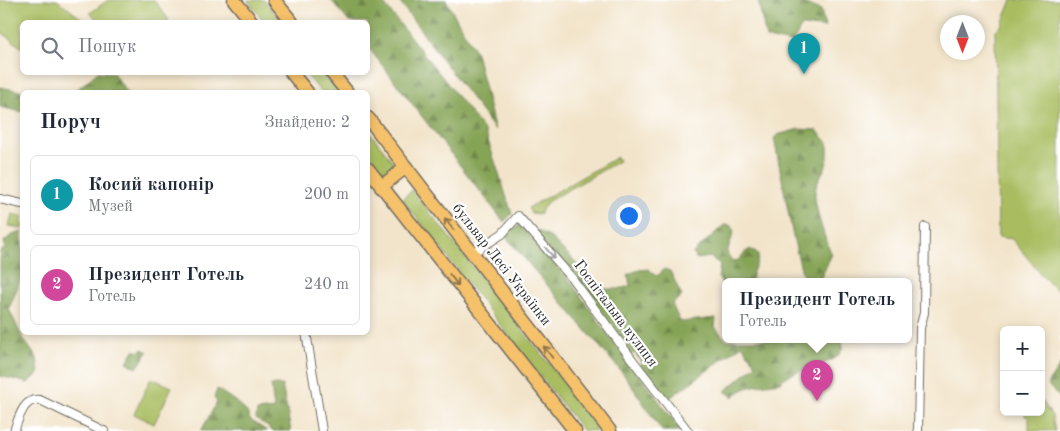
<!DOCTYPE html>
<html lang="uk">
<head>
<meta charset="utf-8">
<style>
  :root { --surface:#fff; --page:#f2f2f3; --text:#1f2937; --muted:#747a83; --line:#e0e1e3; --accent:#0b8043 }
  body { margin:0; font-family:"Old Standard TT",serif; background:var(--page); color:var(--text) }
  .controls { position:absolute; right:15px; bottom:15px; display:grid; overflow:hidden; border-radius:8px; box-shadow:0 2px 8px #0003 }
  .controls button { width:45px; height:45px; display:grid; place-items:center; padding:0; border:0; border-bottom:1px solid var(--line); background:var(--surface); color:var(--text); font:25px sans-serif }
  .compass { position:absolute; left:940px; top:15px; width:45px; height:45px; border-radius:50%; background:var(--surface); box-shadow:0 2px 8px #0003; rotate:180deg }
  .you { position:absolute; left:628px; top:215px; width:18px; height:18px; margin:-12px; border:4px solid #fff; border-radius:50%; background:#1a73e8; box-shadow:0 0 0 8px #1a73e833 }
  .badge { display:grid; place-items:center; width:32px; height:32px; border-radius:50%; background:var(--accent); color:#fff; font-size:16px; font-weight:700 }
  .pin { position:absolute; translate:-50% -41px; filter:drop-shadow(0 1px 2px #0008) }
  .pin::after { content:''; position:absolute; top:26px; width:18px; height:15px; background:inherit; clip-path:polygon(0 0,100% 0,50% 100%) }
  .popup { position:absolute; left:722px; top:278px; width:190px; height:65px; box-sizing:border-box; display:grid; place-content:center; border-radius:8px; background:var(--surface); filter:drop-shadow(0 1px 4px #0005); font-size:16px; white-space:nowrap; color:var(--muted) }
  .popup b { font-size:19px; color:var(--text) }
  .popup::after { content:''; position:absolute; left:50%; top:100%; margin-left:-10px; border:10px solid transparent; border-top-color:var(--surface) }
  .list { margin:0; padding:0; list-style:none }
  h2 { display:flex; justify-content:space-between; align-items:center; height:65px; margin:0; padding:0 20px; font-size:21px }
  h2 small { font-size:16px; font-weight:400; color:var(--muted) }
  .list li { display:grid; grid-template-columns:32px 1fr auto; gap:15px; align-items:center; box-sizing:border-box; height:80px; margin:0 10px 10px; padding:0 10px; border:1px solid var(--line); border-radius:8px }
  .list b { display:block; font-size:19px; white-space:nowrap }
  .list p { margin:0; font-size:16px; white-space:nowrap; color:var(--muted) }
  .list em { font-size:16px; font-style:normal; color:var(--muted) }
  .icon { flex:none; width:28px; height:28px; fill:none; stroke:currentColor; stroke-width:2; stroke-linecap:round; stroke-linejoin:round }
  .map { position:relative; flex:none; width:1060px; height:431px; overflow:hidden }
  .search { position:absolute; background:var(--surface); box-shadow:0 2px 8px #0003; left:20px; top:20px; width:350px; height:55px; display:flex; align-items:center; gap:12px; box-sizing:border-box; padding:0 18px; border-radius:8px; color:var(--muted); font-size:19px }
  .panel { position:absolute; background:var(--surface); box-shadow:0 2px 8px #0003; left:20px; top:90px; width:350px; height:245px; border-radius:8px }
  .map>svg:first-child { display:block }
</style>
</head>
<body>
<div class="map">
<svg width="1060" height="431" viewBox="0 0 1060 431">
  <defs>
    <pattern id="forest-firs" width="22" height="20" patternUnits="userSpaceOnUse" patternTransform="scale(1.25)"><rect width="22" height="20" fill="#86a457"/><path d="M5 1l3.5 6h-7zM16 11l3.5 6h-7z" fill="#6e8648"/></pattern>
  </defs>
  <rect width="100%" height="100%" fill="#fff"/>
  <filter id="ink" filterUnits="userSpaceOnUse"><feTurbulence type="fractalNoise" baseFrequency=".02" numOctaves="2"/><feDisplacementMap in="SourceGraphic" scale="10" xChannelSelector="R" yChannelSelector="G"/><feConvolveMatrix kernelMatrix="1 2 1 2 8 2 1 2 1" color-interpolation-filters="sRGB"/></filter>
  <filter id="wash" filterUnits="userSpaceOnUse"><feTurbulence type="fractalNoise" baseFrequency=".0096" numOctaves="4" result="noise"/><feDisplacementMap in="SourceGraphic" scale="20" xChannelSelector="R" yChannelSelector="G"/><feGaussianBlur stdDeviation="1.12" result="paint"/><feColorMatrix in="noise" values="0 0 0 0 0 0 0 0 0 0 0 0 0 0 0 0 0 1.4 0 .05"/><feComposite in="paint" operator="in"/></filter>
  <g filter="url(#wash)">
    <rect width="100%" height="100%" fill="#f2e4ca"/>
    <!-- green -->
    <g fill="#a9bd61" stroke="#6a7446">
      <polygon points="0,0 57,0 86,22 22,22 22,48 0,31"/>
      <polygon points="108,0 154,0 169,20 165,22 100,22 90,13"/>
      <polygon points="247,0 264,0 282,22 265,22"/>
      <polygon points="1012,0 1060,0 1060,293 1043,277 1012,239 998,237 995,31 1001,26"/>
      <polygon points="305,73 322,73 338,92 321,92"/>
      <polygon points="368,130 394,163 383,172 368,152"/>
      <polygon points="617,157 619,161 547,202 539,214 531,213 528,208"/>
      <polygon points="412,190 602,431 583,431 402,199"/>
      <polygon points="12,214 22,216 22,229 9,226"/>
      <polygon points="151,378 172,387 154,424 134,414"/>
      <polygon points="1041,399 1052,416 1055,431 1029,431 1029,417 1025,416 1025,412 1041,412"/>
    </g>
    <!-- forest -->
    <g fill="url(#forest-firs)" stroke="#586841">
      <polygon points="331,0 381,0 485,131 512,214 504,222 368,47 368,22 349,22"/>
      <polygon points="398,0 446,0 476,53 495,130"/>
      <polygon points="758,0 804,0 804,3 821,10 825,27 802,26 792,43 766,38"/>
      <polygon points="98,72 113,73 127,92 74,92"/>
      <polygon points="0,87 26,92 22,92 22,112 0,107"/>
      <path d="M799,129l18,1 11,13c0,6 1,14 -1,19 -3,11 -12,20 -12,32 -1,11 11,50 17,60l-13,28h-16l1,-1 -11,-44 -19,-99 3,-3z"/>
      <polygon points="520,225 567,277 608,334 682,431 662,431 625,376 506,237 510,230"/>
      <path d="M724,225h6l4,6 -7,22 5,8 7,-1 5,-7 6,-4 8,5c1,12 -7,14 -6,28h-26v6l-8,-10 2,-14 -10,-7 -14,2 -3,-6z"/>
      <path d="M537,230l14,8 52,51h15l12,-3 -2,-12 11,-4 10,-1 7,7 4,-2 4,-5 6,2 12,25 -10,8 8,18 36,-4 -1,9 11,13h116c8,28 -49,25 -62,42 -16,3 -35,2 -47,15l-8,-6 31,-26 -14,-20 -75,55 -28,-35 3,-3 -8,-9 -3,2 -97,-123z"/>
      <polygon points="22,232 22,275 9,309 22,337 37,358 39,373 28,383 0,376 0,251 5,249 4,241 12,235"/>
      <polygon points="142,349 148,352 137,368 127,362 134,350 139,352"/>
      <polygon points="1060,365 1060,398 1047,384"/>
      <polygon points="271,385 282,385 291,431 272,431 268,427 256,419 257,411 274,409"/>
      <polygon points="217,389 235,401 247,412 250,420 267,431 260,431 256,429 255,431 201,431 217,402 214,398"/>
    </g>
  </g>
  <g filter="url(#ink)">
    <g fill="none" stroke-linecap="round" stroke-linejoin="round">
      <!-- street casing -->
      <g stroke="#716c63" stroke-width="10">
        <g id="street">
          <polyline points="0,199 22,204"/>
          <polyline points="472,253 502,234 518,216 571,277 634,362 688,431"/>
          <polyline points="306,332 322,431"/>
          <path d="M14,431c5,-13 9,-33 26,-31l64,31"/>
          <polyline points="918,431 920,328 924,313 925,227"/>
        </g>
      </g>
      <!-- primary casing -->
      <g stroke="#716c63" stroke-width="15">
        <g id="primary">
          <polyline points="234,0 252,22"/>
          <polyline points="274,0 292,22"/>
          <polyline points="291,72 307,92"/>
          <polyline points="331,72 347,92"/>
          <polyline points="368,118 610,431"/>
          <polyline points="368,169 575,431"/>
          <polyline points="381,187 406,167"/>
        </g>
      </g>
      <!-- street -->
      <use href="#street" stroke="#fff" stroke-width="8"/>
      <!-- primary -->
      <use href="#primary" stroke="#f5c16b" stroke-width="12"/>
    </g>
    <!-- one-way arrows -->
    <defs><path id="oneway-shaft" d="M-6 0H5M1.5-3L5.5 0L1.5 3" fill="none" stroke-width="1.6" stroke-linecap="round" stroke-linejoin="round" transform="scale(1.25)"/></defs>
    <g stroke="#90764b">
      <use href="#oneway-shaft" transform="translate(449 224) rotate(-127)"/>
      <use href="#oneway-shaft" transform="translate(454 280) rotate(52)"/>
      <use href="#oneway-shaft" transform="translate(548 352) rotate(-128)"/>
    </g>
    <use stroke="#a0a0a0" href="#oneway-shaft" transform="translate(550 253) rotate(49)"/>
  </g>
  <g text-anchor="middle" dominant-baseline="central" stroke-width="4.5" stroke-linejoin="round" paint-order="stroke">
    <!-- street labels -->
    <g font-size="15" fill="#2b2b2b" stroke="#fff">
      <text transform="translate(501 265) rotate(52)">бульвар Лесі Українки</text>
      <text transform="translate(615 314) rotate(53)">Госпітальна вулиця</text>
    </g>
  </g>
</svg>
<div class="controls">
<button>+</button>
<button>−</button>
</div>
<svg class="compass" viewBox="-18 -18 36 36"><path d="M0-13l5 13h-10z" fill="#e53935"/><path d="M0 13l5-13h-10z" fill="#747a83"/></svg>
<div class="you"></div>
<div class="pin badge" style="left:804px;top:74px;background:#0f9aa8">1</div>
<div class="pin badge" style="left:817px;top:401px;background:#d1479c">2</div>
<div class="popup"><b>Президент Готель</b>Готель</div>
<div class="search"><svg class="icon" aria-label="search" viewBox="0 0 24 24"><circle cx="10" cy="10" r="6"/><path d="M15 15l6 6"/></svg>Пошук</div>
<section class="panel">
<h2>Поруч<small>Знайдено: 2</small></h2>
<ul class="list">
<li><span class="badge" style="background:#0f9aa8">1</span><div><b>Косий капонір</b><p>Музей</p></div><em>200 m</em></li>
<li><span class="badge" style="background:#d1479c">2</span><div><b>Президент Готель</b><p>Готель</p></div><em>240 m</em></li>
</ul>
</section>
</div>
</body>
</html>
